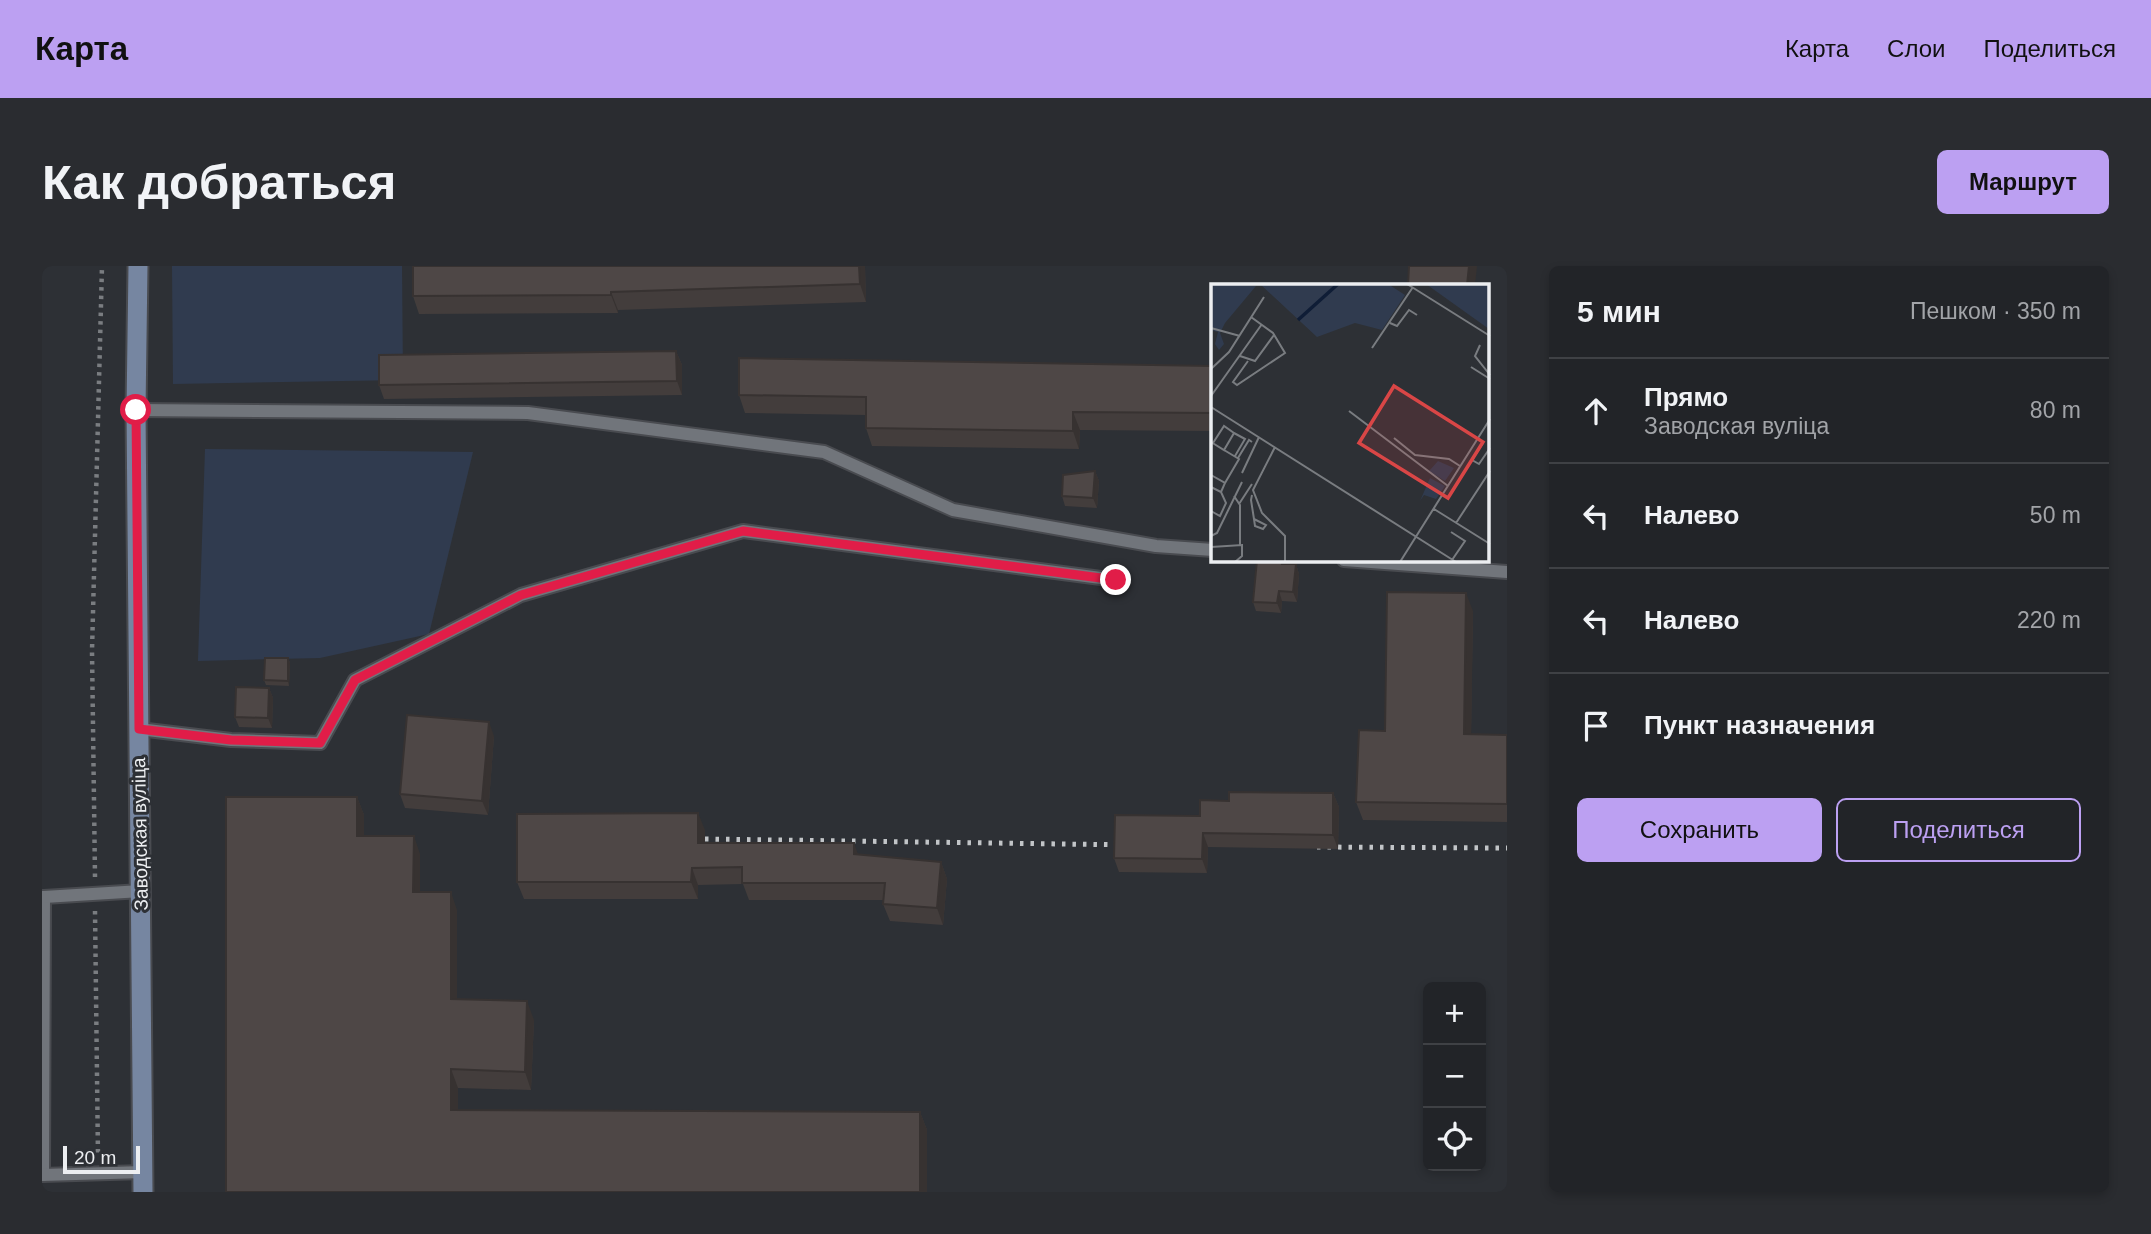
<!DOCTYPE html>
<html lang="ru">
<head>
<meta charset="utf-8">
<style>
  :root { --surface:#222428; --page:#2a2c30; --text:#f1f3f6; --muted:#a2a4a8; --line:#3f4145; --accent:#bca0f2 }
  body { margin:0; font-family:Arial,sans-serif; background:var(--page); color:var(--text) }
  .controls { position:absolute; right:21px; bottom:21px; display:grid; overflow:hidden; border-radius:10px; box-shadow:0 4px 10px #0003 }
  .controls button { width:63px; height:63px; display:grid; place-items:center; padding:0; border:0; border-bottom:2px solid var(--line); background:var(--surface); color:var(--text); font:35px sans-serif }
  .scale { position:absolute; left:21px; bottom:18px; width:77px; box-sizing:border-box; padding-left:7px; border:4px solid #eceef1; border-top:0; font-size:19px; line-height:24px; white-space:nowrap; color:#eceef1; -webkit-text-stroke:5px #2d3035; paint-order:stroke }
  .stop { position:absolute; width:21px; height:21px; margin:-16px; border:5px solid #e11d48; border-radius:50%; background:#fff }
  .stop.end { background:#e11d48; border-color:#fff; box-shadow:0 2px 7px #0008 }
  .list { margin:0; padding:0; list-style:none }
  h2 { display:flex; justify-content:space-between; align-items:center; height:91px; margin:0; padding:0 28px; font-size:30px }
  h2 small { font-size:23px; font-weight:400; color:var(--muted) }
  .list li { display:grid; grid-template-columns:46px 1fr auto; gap:21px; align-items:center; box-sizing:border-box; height:105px; padding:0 28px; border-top:2px solid var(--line) }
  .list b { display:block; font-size:26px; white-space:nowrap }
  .list p { margin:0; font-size:23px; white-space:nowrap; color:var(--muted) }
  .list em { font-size:23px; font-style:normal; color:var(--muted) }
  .actions { display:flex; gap:14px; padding:21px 28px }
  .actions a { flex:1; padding:16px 0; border:2px solid var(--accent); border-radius:10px; text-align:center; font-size:24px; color:var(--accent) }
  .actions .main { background:var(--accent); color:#111 }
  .icon { flex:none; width:38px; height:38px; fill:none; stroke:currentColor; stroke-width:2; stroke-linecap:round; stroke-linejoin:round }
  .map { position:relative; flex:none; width:1465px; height:926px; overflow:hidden; border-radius:10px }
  header { display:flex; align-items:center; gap:42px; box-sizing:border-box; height:98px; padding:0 35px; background:var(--accent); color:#111 }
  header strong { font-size:33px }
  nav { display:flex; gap:38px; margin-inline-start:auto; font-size:24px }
  .intro { display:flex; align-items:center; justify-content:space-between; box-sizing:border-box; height:168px; padding:0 42px }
  h1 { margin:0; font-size:49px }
  .button { padding:18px 32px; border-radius:10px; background:var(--accent); color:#111; font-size:24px; font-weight:700 }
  main { display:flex; gap:42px; padding:0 42px }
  aside { flex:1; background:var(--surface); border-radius:10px; box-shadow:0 4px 10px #0003 }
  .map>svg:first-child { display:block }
</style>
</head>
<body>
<header>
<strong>Карта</strong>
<nav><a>Карта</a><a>Слои</a><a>Поделиться</a></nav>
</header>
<div class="intro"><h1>Как добраться</h1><a class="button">Маршрут</a></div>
<main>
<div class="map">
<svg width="1465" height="926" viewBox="0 0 1465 926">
  <rect width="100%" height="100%" fill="#2d3035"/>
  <!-- green -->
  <g fill="#303b4f">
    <polygon points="130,0 360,0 361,114 131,118"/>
    <polygon points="163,183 431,186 387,368 278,392 156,395"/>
  </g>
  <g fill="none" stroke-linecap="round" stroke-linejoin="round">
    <!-- service casing -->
    <g stroke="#494b50" stroke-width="16">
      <g id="service">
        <polyline points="94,144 486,147 782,186 911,244 1114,280 1171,284"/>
        <polyline points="1302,294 1465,306"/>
        <polyline points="97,463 189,474 278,477 313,414 479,329 701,265 1074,314"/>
        <polyline points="0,631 2,631 1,909"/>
        <polyline points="2,631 99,625"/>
        <polyline points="0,909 102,906"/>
      </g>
    </g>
    <!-- secondary casing -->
    <g stroke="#494b50" stroke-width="23">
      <polyline id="secondary" points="96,0 94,144 101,926"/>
    </g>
    <!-- path -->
    <g stroke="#7a7d81" stroke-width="4.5" stroke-dasharray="3.5 5" stroke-linecap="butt">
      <polyline points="53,611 50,385 60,0"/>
      <polyline points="53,645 56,891"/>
    </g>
    <!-- service -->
    <use href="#service" stroke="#71757b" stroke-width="12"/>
    <!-- secondary -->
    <use href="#secondary" stroke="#7686a1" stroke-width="19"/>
    <!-- rail -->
    <g stroke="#c2c5c8" stroke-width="5" stroke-dasharray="3.5 7" stroke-linecap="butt">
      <polyline points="663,573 1093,579"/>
      <polyline points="1275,581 1465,582"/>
    </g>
  </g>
  <!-- wall -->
  <g fill="#433d3c">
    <polygon points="823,0 824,36 576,44 576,47 377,48 371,30"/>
    <polygon points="634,85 640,99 640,129 342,133 337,119"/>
    <polygon points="1171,100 1171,165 1038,164 1037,183 830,180 824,162 824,149 703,147 697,129"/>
    <polygon points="1053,205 1057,215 1055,242 1023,240 1020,230"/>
    <polygon points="1215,294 1244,294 1245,298 1254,298 1257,308 1255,336 1240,335 1239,347 1214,345 1211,336"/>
    <polygon points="1431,345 1429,468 1465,469 1465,556 1321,554 1314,536"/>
    <polygon points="246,392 248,397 247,420 224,419 222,414"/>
    <polygon points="227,422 231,432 230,462 197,461 193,451"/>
    <polygon points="452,470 446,549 363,542 358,528"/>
    <polygon points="1291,527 1297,541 1296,583 1166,581 1165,607 1077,606 1072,592 1187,535"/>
    <polygon points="315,531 322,549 322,570 378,588 378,626 415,644 415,733 492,754 489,824 416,822 416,844 878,846 885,864 184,926"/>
    <polygon points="663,564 663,577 899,596 905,613 901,659 848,655 841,638 842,634 707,634 701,618 656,619 656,633 482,633 475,616"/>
  </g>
  <!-- shaded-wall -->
  <g fill="#373231">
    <polygon points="817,0 823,0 824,36 818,18"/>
    <polygon points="1427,0 1435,0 1433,19 1425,19"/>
    <polygon points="569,26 576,44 576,47 569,29"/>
    <polygon points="634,85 640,99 640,129 635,115"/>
    <polygon points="1031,146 1038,164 1037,183 1031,165"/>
    <polygon points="1053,205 1057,215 1055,242 1051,232"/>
    <polygon points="1254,298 1257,308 1255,336 1251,326"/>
    <polygon points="1237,325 1240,335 1239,347 1235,337"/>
    <polygon points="1424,327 1431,345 1429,486 1422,468"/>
    <polygon points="246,392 248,397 247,420 246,415"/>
    <polygon points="227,422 231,432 230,462 226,452"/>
    <polygon points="447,456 452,470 446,549 440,535"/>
    <polygon points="1291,527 1297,541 1296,583 1291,569"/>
    <polygon points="315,531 322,549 322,588 315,570"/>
    <polygon points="656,547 663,564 663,594 656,577"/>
    <polygon points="1161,567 1166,581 1165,607 1160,593"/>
    <polygon points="372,570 378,588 378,644 371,626"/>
    <polygon points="812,577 818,594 812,588"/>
    <polygon points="899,596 905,613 901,659 895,642"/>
    <polygon points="650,602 656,619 656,633 649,616"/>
    <polygon points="409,626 415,644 415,751 409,733"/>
    <polygon points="485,735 492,754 489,824 483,806"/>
    <polygon points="409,803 416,822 416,862 409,844"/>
    <polygon points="878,846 885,864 885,926 878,926"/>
  </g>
  <!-- building -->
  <g fill="#4e4746" stroke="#373231" stroke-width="2">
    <polygon points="371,0 817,0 818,18 569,26 569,29 371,30"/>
    <polygon points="1367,0 1427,0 1425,19 1366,19"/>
    <polygon points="634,85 635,115 337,119 337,89"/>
    <polygon points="697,92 1171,100 1171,147 1031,146 1031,165 824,162 824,131 697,129"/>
    <polygon points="1053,205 1051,232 1020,230 1021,209"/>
    <polygon points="1215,294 1241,294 1240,298 1254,298 1251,326 1237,325 1235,337 1211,336"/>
    <polygon points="1345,326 1424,327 1422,468 1465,469 1465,538 1314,536 1317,464 1343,465"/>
    <polygon points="223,392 246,392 246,415 222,414"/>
    <polygon points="194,421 227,422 226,452 193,451"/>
    <polygon points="365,449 447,456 440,535 358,528"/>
    <polygon points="1187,526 1291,527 1291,569 1161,567 1160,593 1072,592 1073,549 1158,550 1158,534 1187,535"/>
    <polygon points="184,531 315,531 315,570 372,570 371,626 409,626 409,733 485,735 483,806 409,803 409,844 878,846 878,926 184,926"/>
    <polygon points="656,547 656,577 812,577 812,588 899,596 895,642 841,638 843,617 700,617 700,601 650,602 649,616 475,616 475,548"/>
  </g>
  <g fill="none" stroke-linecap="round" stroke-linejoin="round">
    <!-- route -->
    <polyline stroke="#e11d48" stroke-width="9" points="94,144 97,463 189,474 278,477 313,414 479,329 701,265 1074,314"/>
  </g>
  <g text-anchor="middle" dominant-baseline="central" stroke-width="6" stroke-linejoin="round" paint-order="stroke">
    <!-- street labels -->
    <g font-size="19" fill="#eceef1" stroke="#2d3035">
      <text transform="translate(98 568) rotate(-91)">Заводская вуліца</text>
    </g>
  </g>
  <!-- overview -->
  <g transform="translate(1169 18)">
    <rect width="278" height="278" fill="#2d3035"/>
    <path d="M0,0l45,2 -31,37 -5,10 4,11 -5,6 -4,-6 3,-12 -7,-2zM49,0h128l17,11 -23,35 -27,-7 -38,14zM215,0h63v45zM227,177l16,7 -9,13 -16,-10zM219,194l15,8 -9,13 -12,-4 -4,6z" fill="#303b4f"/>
    <path fill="none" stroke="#0f1d36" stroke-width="3.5" d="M87,36l40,-36"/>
    <path fill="none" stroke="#797c80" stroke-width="2" d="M196,0l83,52M179,39l7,3 12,-16 8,5M0,44l29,8M269,61l-5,11 15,19M161,64l41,-61M29,72l15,5 19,-26M37,77l-15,21 4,3 48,-32 -12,-20 -22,-16M260,83l19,12M0,85l18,-17 35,-55M0,112l51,-72M0,123l245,155M138,127l99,75M23,149l11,6 -10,17M183,154l21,17 34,4 11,7M0,158l13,8 10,-17 -10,-7 -11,17M272,159l-11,17 7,4 11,-16M64,163l-22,43 9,23 23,23v26M13,166l15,9 -14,24M27,174l11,-18 3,2M31,189l17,-36M0,191l14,8 -4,9M0,203l10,5 5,11 -6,13 -9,-5M41,211l-1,5 3,19 1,7 8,3 3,-4 -12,-6M23,212l6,9v40M28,220l13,-20M223,225l56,35M245,239l34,-52M240,248l14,9 -13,19M0,252l6,-3 25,-51M0,263l31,-2v11l-7,6M189,278l90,-143"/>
    <path fill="#d94646" fill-opacity="0.15" stroke="#d94646" stroke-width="3.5" d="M183,102l89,56 -35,56 -89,-55z"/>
    <rect width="278" height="278" fill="none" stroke="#eceef1" stroke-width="3.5"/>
  </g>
</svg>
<div class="controls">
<button>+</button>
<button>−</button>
<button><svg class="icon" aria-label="locate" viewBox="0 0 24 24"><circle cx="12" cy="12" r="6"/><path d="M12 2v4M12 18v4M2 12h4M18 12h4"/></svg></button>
</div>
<div class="scale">20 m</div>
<div class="stop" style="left:94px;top:144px"></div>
<div class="stop end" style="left:1074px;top:314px"></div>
</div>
<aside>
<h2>5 мин<small>Пешком · 350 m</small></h2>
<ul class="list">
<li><svg class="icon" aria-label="ahead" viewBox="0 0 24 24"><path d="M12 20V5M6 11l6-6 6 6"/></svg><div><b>Прямо</b><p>Заводская вуліца</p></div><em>80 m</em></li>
<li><svg class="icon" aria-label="left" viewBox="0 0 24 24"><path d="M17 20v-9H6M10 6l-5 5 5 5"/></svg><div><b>Налево</b></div><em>50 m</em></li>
<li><svg class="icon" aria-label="left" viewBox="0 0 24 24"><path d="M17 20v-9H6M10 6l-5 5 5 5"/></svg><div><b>Налево</b></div><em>220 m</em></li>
<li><svg class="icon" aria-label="arrive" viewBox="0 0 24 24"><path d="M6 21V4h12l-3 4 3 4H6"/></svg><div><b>Пункт назначения</b></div></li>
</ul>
<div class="actions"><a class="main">Сохранить</a><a>Поделиться</a></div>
</aside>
</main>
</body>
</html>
